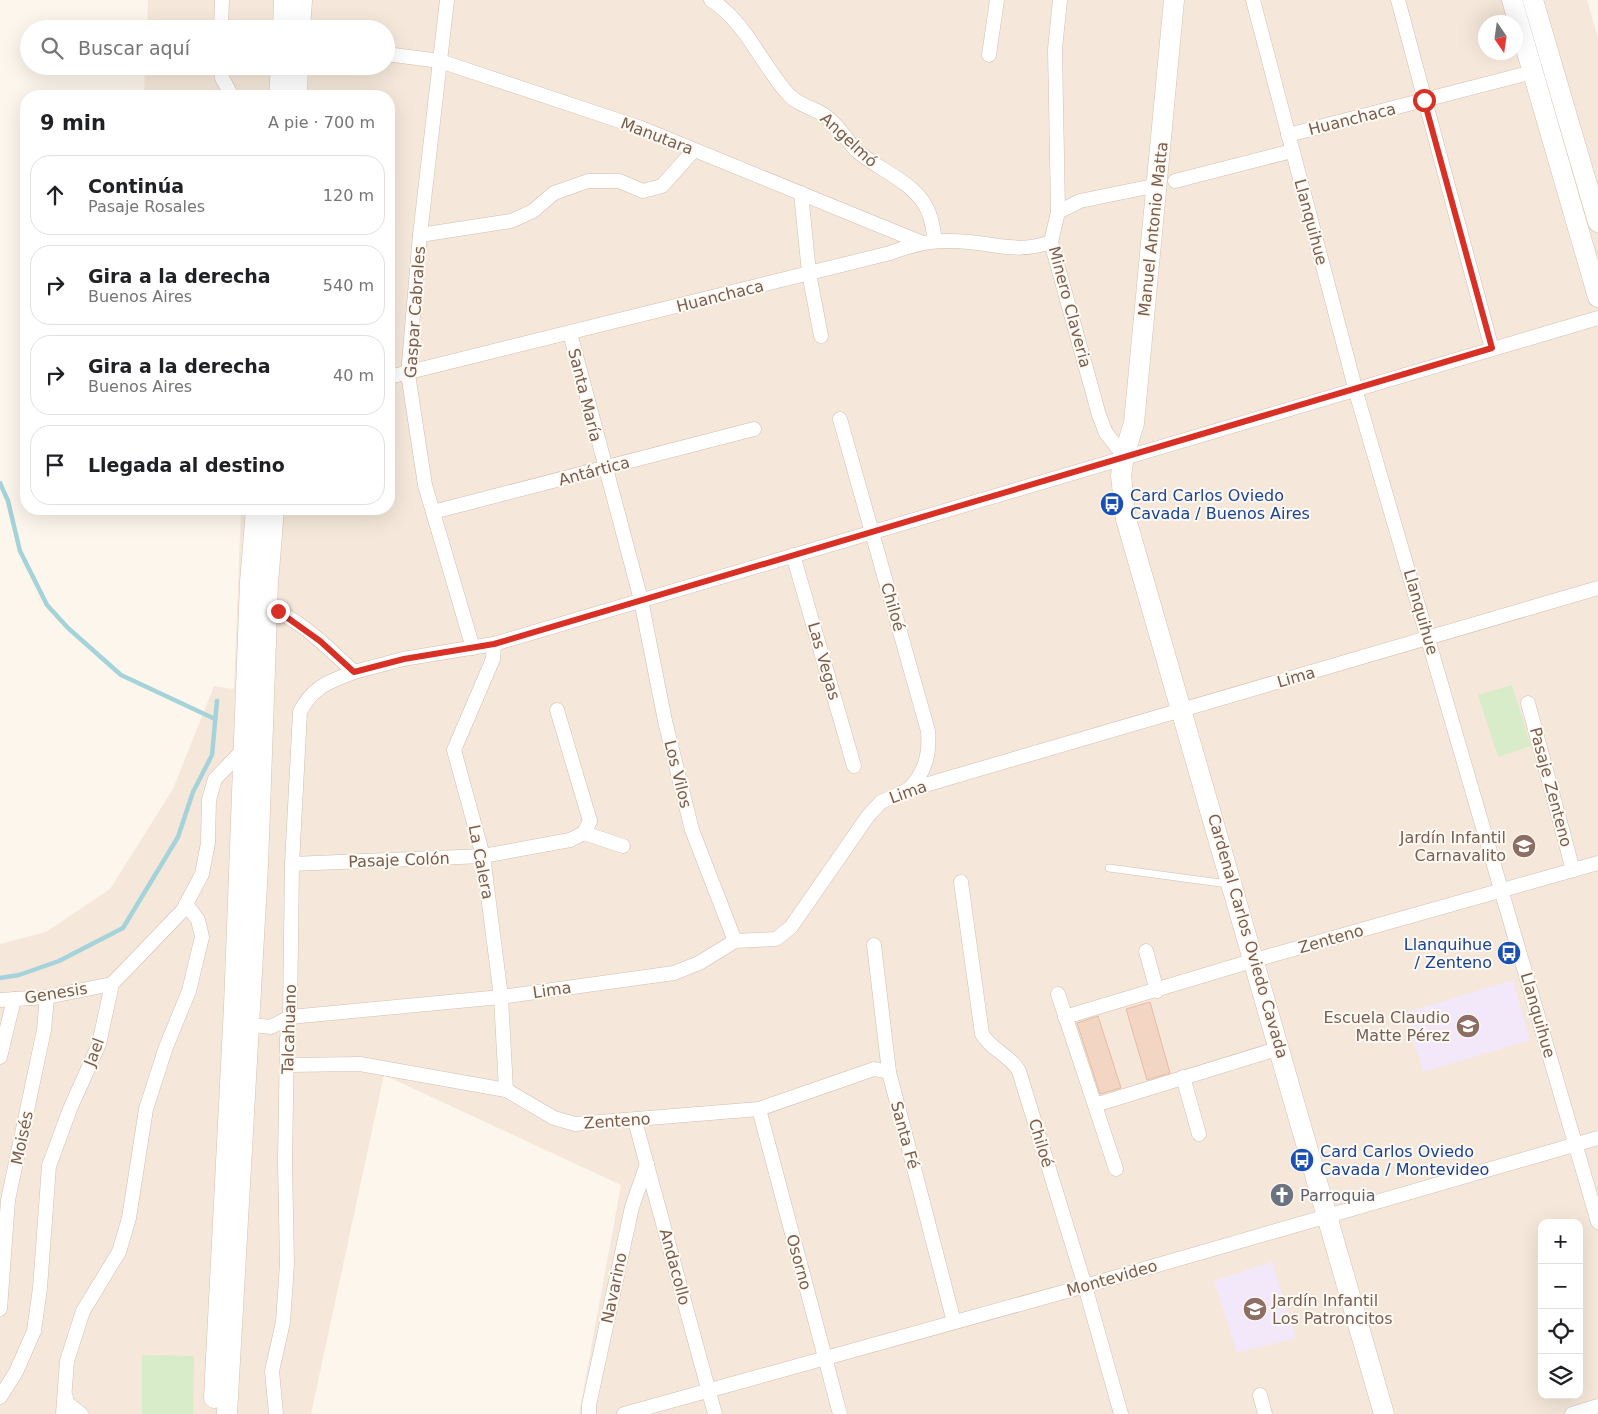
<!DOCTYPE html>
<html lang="es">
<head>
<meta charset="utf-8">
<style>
  :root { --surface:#fff; --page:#f2f2f2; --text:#202124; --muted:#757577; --line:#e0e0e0 }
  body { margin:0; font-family:"DejaVu Sans",sans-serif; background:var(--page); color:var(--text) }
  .controls { position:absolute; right:15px; bottom:15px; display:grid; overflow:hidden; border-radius:10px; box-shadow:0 5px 20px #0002 }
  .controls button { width:45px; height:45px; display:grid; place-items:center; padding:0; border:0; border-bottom:1px solid var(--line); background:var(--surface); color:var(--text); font:25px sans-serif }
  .compass { position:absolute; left:1478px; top:15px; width:45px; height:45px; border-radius:50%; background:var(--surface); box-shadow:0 5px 20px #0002; rotate:167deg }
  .stop { position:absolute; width:15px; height:15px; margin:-11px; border:4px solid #d93025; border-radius:50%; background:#fff }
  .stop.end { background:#d93025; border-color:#fff; box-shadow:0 1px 5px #0008 }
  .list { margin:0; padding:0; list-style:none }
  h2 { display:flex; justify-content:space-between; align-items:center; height:65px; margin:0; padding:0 20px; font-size:21px }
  h2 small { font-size:16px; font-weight:400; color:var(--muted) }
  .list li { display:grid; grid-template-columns:32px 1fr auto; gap:15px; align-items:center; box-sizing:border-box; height:80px; margin:0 10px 10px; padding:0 10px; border:1px solid var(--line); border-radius:20px }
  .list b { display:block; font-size:19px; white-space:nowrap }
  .list p { margin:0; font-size:16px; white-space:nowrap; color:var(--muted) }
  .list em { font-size:16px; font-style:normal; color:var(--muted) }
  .icon { flex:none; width:28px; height:28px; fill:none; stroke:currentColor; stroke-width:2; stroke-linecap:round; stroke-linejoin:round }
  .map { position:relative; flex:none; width:1598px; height:1414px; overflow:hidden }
  .search { position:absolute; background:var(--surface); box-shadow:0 5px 20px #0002; left:20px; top:20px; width:375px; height:55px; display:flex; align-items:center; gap:12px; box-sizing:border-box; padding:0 18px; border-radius:28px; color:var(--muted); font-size:19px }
  .panel { position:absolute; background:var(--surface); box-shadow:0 5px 20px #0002; left:20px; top:90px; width:375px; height:425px; border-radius:20px }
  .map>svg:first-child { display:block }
</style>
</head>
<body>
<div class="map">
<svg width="1598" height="1414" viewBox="0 0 1598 1414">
  <rect width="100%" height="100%" fill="#fdf6ec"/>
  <!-- residential -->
  <path fill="#f5e8da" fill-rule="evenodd" d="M148,0h1439l11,38v1376h-1019l42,-229 -237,-110 -73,339h-311v-470l46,-12 64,-43 63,-100 41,-103 20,3 7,-180h148v-413h-245l1,-30h241v-37h-239zM1486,22h30v30h-30zM1542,1223h37v172h-37z"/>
  <!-- education -->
  <g fill="#f3e8fa">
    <polygon points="1513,980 1530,1040 1423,1072 1405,1013"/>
    <polygon points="1272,1262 1296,1338 1237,1353 1214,1281"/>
  </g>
  <!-- park -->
  <g fill="#d8ecc9">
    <polygon points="1512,685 1531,746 1498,757 1478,695"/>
    <polygon points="142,1355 194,1356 193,1414 142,1414"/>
  </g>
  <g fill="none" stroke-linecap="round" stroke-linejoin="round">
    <!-- stream -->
    <g stroke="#a5d3da" stroke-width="4.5">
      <polyline points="0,483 8,501 20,551 47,605 68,628 121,675 215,719"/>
      <polyline points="0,978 19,975 59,961 123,928 178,837 193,792 212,755 217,701"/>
    </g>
  </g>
  <!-- building -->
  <g fill="#f3d5c3" stroke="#e6bba3">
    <polygon points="1150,1002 1170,1073 1147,1080 1126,1009"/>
    <polygon points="1098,1016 1121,1088 1100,1094 1077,1023"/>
  </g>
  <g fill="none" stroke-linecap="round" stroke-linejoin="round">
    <!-- lane casing -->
    <g stroke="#d1beb0" stroke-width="8">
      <polyline id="lane" points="1109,868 1228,884"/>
    </g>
    <!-- street casing -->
    <g stroke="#d1beb0" stroke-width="15">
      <g id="street">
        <polyline points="447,0 420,235 408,374 425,485 473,648"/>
        <path d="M711,0c35,22 50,64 77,94 10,12 26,13 39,23 12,9 19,23 30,34 21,18 54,30 68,54 7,11 8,24 10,36"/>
        <polyline points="1060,0 1055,49 1058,212 1051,242 1099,415 1106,433 1124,456"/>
        <polyline points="1253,0 1358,399 1598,1222"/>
        <polyline points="1398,0 1492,349"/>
        <polyline points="221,29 222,0"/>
        <polyline points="386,54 440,61 641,128 920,242"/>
        <polyline points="989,55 997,0"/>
        <polyline points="221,66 222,78 232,96"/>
        <polyline points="1288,135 1533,72"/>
        <polyline points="1175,181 1292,151"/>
        <polyline points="801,193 809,273 821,336"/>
        <polyline points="1058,212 1080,201 1158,185"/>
        <polyline points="420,235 511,221 533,211 554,193 588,181 619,181 643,191 662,186 694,150"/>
        <polyline points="570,333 641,600 665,721 692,830 735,941"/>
        <path d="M389,377l501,-124c29,-11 47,-14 79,-11 31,3 50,11 82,0"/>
        <path d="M840,419l88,312c2,24 -3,42 -20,59"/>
        <polyline points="433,512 754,429"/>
        <polyline points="793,555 854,766"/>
        <path d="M261,607c32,4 69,43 93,65l49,-13 91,-15 1104,-326"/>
        <polyline points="494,644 493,659 454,750 483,856 501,997 506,1090"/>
        <polyline points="1528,703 1573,870"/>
        <polyline points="584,833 623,846"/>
        <polyline points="292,864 483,856 570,840 584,833 590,821 557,710"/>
        <path d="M961,882l21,152c10,17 27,20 37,37l66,215 36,128"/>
        <polyline points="874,945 889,1072 954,1322"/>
        <polyline points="1146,951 1157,991"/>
        <polyline points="1058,994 1116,1169"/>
        <polyline points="0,1000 47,997 112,984"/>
        <polyline points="1065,1017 1255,960 1598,863"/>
        <polyline points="242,1024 271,1027 290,1017 501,997 674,973 699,963 735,941 776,939 791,927 868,816 881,802 908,790 1598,588"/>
        <polyline points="0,1057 14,999"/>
        <polyline points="288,1065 360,1064 506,1090 554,1118 575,1124 759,1109 874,1069 889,1072"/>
        <polyline points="1183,1077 1199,1134"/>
        <polyline points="1095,1105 1280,1048"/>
        <polyline points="759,1109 840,1414"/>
        <polyline points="635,1121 715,1414"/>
        <polyline points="0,1309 8,1200 44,1030 47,997"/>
        <polyline points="1260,1395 1265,1414"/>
        <polyline points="0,1397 16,1372 34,1331 40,1288 49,1166 70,1109 99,1044 112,984 183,910 202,874 208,843 209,800 215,779 243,750"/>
        <polyline points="66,1397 66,1402 81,1414"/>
        <polyline points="63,1414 67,1361 83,1311 119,1252 129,1218 146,1109 166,1047 189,991 202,937 198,920 186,904"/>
        <path d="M276,1414l-4,-43 11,-49 4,-58 -2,-102 2,-123 3,-22 2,-153 8,-152c13,-26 29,-30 54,-40"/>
        <polyline points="589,1414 589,1405 632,1207 647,1164"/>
        <polyline points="624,1414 1085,1286 1598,1138"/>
        <polyline points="1572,1414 1598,1406"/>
      </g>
    </g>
    <!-- secondary casing -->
    <g stroke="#d6c0b0" stroke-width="21">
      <g id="secondary">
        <polyline points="1174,0 1134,423 1124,456 1121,476 1126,519 1384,1414"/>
        <polyline points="1512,0 1598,297"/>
        <polyline points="1533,0 1598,222"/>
        <polyline points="283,29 284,0"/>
        <polyline points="300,29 302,0"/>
        <polyline points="279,96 281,66"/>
        <polyline points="297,96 298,66"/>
        <polyline points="214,1398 234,1006 250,582 256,509"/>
        <polyline points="227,1414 258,866 268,584 274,509"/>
      </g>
    </g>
    <!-- lane -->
    <use href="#lane" stroke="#fff" stroke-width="7"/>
    <!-- street -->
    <use href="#street" stroke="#fff" stroke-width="14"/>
    <!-- secondary -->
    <use href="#secondary" stroke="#fff" stroke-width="20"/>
  </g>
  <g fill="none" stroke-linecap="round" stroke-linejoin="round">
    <!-- route -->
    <polyline stroke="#d93025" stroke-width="6" points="278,611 320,641 354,672 404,659 494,644 1492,348 1424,100"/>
  </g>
  <!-- icons -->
  <defs>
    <g id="bus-disc" transform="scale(1.25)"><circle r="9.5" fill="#1a4fb4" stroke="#fffaf3"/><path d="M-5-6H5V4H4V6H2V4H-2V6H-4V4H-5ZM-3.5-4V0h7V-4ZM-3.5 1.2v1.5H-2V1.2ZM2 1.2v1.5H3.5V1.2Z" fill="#fff"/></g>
    <g id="school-disc" transform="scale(1.25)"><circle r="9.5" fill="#8d6e63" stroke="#fffaf3"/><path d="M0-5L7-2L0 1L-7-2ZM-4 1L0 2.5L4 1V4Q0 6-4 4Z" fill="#fff"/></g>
    <g id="church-disc" transform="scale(1.25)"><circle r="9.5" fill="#6b7280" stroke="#fffaf3"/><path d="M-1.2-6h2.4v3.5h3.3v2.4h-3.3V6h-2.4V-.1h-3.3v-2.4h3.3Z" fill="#fff"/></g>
  </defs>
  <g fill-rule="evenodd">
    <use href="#bus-disc" x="1112" y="504"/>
    <use href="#school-disc" x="1524" y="846"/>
    <use href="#bus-disc" x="1509" y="953"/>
    <use href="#school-disc" x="1468" y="1026"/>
    <use href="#bus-disc" x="1302" y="1160"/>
    <use href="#church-disc" x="1282" y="1195"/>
    <use href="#school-disc" x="1255" y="1309"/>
  </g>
  <g text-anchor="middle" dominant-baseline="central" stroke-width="4" stroke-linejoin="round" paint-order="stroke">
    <!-- street labels -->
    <g font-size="16" fill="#7a5c4d" stroke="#fffaf3">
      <text transform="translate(1352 119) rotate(-14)">Huanchaca</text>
      <text transform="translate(657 136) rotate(21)">Manutara</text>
      <text transform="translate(849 140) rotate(43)">Angelmó</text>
      <text transform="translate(1311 222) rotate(75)">Llanquihue</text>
      <text transform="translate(1153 229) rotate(-84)">Manuel Antonio Matta</text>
      <text transform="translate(720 296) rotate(-14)">Huanchaca</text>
      <text transform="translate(1070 307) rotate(75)">Minero Claveria</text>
      <text transform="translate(415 312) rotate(-86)">Gaspar Cabrales</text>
      <text transform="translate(585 395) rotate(76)">Santa María</text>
      <text transform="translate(594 471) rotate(-15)">Antártica</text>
      <text transform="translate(893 607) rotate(74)">Chiloé</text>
      <text transform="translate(1421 612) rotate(74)">Llanquihue</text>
      <text transform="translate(824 661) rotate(74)">Las Vegas</text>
      <text transform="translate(1296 677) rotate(-16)">Lima</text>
      <text transform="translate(678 774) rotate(76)">Los Vilos</text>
      <text transform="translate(1551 787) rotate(75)">Pasaje Zenteno</text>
      <text transform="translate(908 792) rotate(-20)">Lima</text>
      <text transform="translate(399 860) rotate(-2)">Pasaje Colón</text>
      <text transform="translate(481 862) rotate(79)">La Calera</text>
      <text transform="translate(1248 936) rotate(74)">Cardenal Carlos Oviedo Cavada</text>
      <text transform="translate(1331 939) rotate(-16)">Zenteno</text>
      <text transform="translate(552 990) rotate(-8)">Lima</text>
      <text transform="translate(56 993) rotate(-9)">Genesis</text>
      <text transform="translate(1538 1015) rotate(74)">Llanquihue</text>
      <text transform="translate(289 1029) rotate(-88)">Talcahuano</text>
      <text transform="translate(94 1052) rotate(-69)">Jael</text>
      <text transform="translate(617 1121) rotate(-4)">Zenteno</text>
      <text transform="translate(905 1135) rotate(75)">Santa Fé</text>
      <text transform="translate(22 1138) rotate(-78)">Moisés</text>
      <text transform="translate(1041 1143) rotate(73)">Chiloé</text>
      <text transform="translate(799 1262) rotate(75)">Osorno</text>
      <text transform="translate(675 1267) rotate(75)">Andacollo</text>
      <text transform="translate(1112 1278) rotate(-16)">Montevideo</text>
      <text transform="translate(614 1288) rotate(-78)">Navarino</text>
    </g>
    <!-- transit labels -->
    <g font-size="16" fill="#164399" stroke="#fffaf3" text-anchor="start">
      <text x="1130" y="495">Card Carlos Oviedo<tspan x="1130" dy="18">Cavada / Buenos Aires</tspan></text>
      <text x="1492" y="944" text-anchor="end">Llanquihue<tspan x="1492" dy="18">/ Zenteno</tspan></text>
      <text x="1320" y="1151">Card Carlos Oviedo<tspan x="1320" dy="18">Cavada / Montevideo</tspan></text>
    </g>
    <!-- education labels -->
    <g font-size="16" fill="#785e54" stroke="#fffaf3" text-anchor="end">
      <text x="1506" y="837">Jardín Infantil<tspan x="1506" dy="18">Carnavalito</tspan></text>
      <text x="1450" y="1017">Escuela Claudio<tspan x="1450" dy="18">Matte Pérez</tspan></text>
      <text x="1272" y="1300" text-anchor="start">Jardín Infantil<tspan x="1272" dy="18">Los Patroncitos</tspan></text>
    </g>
    <!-- worship labels -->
    <g font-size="16" fill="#5b616d" stroke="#fffaf3" text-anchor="start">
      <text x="1300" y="1195">Parroquia</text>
    </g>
  </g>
</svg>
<div class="controls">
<button>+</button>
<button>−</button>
<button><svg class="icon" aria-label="locate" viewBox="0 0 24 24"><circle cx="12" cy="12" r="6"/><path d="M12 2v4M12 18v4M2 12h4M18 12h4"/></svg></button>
<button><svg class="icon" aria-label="layers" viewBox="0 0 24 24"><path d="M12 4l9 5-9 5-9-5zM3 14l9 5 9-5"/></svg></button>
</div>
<svg class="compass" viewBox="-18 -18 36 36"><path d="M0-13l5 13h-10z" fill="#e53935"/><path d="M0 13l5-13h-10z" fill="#757577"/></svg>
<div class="stop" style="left:1424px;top:100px"></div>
<div class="stop end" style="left:278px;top:611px"></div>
<div class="search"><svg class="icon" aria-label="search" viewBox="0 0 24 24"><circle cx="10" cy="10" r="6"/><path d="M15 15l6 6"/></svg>Buscar aquí</div>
<section class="panel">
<h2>9 min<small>A pie · 700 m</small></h2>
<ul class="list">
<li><svg class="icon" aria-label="ahead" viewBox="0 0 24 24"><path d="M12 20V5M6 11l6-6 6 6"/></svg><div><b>Continúa</b><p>Pasaje Rosales</p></div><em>120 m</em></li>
<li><svg class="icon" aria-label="right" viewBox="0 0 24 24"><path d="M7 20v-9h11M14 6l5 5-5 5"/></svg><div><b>Gira a la derecha</b><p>Buenos Aires</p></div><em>540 m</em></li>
<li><svg class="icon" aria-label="right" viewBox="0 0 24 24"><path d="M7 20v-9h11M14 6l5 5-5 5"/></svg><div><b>Gira a la derecha</b><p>Buenos Aires</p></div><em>40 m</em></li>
<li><svg class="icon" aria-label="arrive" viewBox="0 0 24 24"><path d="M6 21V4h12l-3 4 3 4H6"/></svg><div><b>Llegada al destino</b></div></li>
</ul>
</section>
</div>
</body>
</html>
